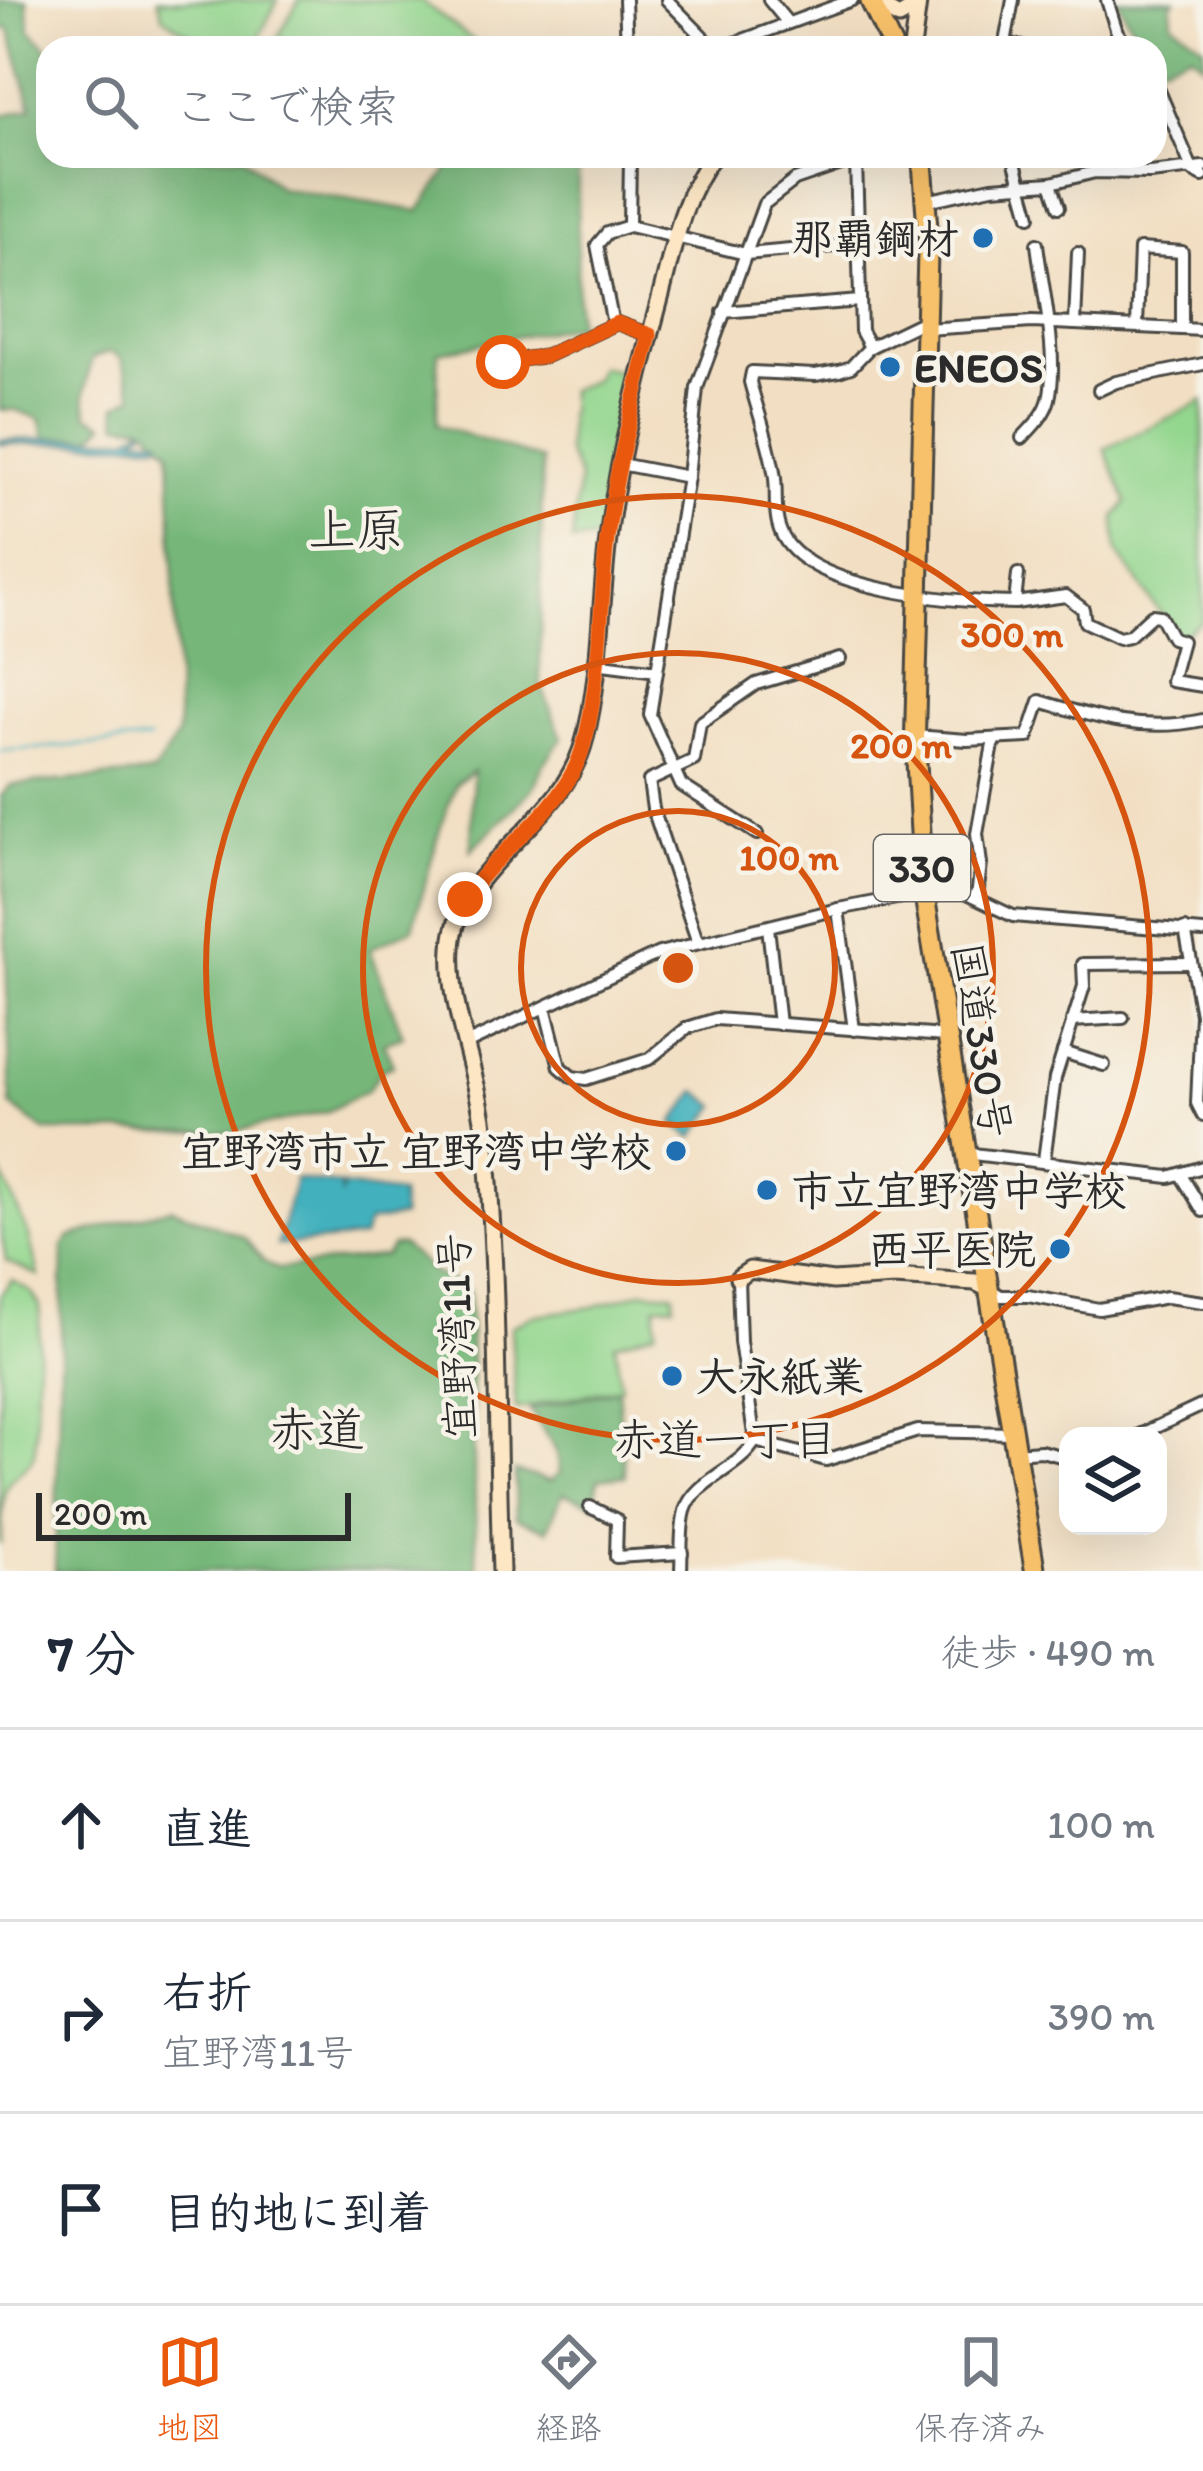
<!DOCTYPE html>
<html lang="ja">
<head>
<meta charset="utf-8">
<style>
  :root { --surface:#fff; --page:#f2f2f3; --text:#1f2937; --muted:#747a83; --line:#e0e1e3; --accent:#ea580c }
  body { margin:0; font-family:Itim,"Klee One",sans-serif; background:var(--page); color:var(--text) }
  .controls { position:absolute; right:36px; bottom:36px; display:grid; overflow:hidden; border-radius:24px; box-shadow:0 12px 48px #0002 }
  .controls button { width:108px; height:108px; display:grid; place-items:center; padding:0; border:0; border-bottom:3px solid var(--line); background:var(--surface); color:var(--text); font:60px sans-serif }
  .scale { position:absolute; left:36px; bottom:30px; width:315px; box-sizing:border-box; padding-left:12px; border:6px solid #2b2b2b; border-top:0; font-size:33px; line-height:42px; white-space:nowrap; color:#2b2b2b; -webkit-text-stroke:9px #f7f3e8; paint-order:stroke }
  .stop { position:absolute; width:36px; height:36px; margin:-27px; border:9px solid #ea580c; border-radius:50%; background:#fff }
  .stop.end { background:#ea580c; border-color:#fff; box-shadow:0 3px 12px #0008 }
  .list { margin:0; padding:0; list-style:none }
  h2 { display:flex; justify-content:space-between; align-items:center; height:156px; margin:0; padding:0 48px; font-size:51px }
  h2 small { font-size:39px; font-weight:400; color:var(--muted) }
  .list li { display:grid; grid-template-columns:78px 1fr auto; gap:36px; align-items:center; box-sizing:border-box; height:192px; padding:0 48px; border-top:3px solid var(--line) }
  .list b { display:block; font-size:45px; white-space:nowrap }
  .list p { margin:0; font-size:39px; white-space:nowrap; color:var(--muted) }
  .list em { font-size:39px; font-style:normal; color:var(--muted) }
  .icon { flex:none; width:66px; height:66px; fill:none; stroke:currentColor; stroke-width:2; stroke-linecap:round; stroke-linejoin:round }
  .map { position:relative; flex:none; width:1203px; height:1571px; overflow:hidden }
  .search { position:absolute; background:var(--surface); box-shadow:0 12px 48px #0002; left:36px; right:36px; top:36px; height:132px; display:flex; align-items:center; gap:30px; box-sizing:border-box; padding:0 42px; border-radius:36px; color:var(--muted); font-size:45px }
  .sheet { height:732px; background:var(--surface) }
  nav { display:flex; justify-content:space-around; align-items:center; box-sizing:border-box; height:168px; border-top:3px solid var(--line); background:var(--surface); font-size:33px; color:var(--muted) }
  nav a { display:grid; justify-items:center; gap:6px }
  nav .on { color:var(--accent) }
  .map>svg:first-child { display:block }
</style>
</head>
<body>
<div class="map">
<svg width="1203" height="1571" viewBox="0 0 1203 1571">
  <rect width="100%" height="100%" fill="#f7f3e8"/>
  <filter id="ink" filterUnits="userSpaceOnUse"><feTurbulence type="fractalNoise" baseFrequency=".00833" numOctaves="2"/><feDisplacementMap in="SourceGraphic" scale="24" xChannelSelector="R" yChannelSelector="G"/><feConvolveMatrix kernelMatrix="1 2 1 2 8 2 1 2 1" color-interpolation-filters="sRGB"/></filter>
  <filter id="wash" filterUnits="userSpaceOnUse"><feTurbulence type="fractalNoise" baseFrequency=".004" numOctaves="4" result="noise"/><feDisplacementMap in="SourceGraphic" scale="48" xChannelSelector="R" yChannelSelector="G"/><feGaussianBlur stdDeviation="2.7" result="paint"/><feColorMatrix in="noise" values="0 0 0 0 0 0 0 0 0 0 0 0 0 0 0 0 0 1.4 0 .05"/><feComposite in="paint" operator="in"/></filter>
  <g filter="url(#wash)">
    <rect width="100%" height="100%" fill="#f2dfc3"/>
    <!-- green -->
    <g fill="#93d68e" stroke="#5f805c" stroke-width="3">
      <polygon points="158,0 278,0 253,48 210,48 163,17"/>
      <polygon points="299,0 420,0 477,43 475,48 272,48"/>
      <polygon points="600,366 632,375 598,539 572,542 579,478 567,451 569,390 594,380"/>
      <polygon points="1203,401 1203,620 1183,635 1175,634 1117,552 1115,517 1127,502 1105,449"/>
      <polygon points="0,1169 29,1236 39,1276 6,1261 0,1226"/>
      <path d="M12,1280l19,12 9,14 -5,142c-2,21 -20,21 -28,38 -7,17 -3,41 -7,59v-250z"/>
      <polygon points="644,1291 674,1293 674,1305 656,1305 656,1331 615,1344 621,1387 516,1409 511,1327 531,1316 593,1307"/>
    </g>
    <!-- forest -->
    <g fill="#76b779" stroke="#507152" stroke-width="3">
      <polygon points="0,0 27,0 30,30 48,48 48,156 243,156 280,188 419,211 457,156 578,156 577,325 438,352 437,425 542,460 540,683 562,738 542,767 533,789 471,850 473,771 456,784 441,825 413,928 370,949 403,1036 384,1043 393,1065 382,1069 368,1090 326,1112 232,1132 44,1131 11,1105 1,796 11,785 153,773 178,735 170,450 145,426 118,423 116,406 134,396 121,358 110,352 92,358 84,395 88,415 105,424 92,437 45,438 40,419 16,410 0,410 0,116 32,108 9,28 0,29"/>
      <polygon points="1117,0 1175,0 1171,5 1172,22 1203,45 1203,65 1191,53 1157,66 1155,48 1144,48"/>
      <polygon points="171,1208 244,1237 263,1261 278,1269 385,1256 392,1246 402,1245 434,1273 464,1286 469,1293 477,1571 55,1571 63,1247 70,1237"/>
      <polygon points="618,1389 625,1476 598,1479 595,1505 563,1493 547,1530 516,1518 515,1471 550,1481 560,1472 557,1453 530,1409"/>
    </g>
    <!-- water -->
    <g fill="#42b1bd" stroke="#366e74" stroke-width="3">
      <polygon points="143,428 145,430 136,438 160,438 160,443 0,444 0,440 128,437"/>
      <polygon points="697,1091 717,1106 693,1138 673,1123"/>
      <polygon points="295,1179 340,1185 341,1193 344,1186 400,1194 402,1217 368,1222 363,1238 277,1245"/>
    </g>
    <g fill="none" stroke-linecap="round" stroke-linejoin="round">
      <!-- stream -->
      <polyline stroke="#42b1bd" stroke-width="3" points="0,751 149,740"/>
    </g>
  </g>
  <g filter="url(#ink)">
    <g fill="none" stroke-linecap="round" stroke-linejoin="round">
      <!-- street casing -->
      <g stroke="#494642" stroke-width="16">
        <g id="street">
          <polyline points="625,0 627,48"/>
          <polyline points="667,0 714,48"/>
          <polyline points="769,0 788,23"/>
          <polyline points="1107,0 1117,32 1129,48"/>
          <polyline points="1005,43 1028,48"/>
          <polyline points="721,48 852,0"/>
          <polyline points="1004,48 1013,0"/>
          <polyline points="1155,81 1193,171 1203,176"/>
          <polyline points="630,156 629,226 746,254 856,244"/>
          <polyline points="1013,156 1030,216"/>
          <polyline points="856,160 861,331 870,347"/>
          <polyline points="1051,183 1059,207"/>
          <polyline points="926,201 992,187 1051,183 1095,172 1150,173 1203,167"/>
          <polyline points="723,312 860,301"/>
          <path d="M926,320l-56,27 -19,20 -12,4 -24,4 -63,-3 -2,10c8,30 19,60 24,90 4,18 -1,37 5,55 19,65 180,75 236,76l3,-29"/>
          <polyline points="613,324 597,245 607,233 629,226"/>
          <polyline points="1075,324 1078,253"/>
          <polyline points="1137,326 1140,249 1182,252 1182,329"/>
          <polyline points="926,329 1032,322 1203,330"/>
          <polyline points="503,362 546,356 617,323 650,335"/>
          <polyline points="1099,390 1116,382 1203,364"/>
          <path d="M1022,438c11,-12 23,-23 27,-39 10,-42 -7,-112 -12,-155"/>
          <polyline points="620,464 688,477"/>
          <polyline points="1015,603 1066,596 1083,609 1085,622 1119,638 1129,636 1152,615 1160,616 1172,638 1182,641 1171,681 1203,686"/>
          <polyline points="595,663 657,671"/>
          <path d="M915,736l52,4 61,-3 12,-36c56,17 104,32 163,19"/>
          <polyline points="757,834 681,785 650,715 688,477 697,388 764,204 795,180 862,157 879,156"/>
          <polyline points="977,896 981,864 977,834 994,739"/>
          <polyline points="838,909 854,1030"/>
          <polyline points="768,927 779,1024"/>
          <polyline points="1185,929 1201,1014 1197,1103 1203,1115"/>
          <polyline points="698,943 653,809 649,781 694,760 700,723 756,684 840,659"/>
          <polyline points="545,1007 560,1067 572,1077 586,1079 649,1059 687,1028 716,1019 945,1036"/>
          <polyline points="1072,1021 1123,1018"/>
          <polyline points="468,1043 659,953 838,909 924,893 960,891 1013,916 1203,932"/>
          <polyline points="1063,1052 1104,1065"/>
          <polyline points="964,1153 1169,1177 1203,1167"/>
          <polyline points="1044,1160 1055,1078 1084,986 1083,964 1189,963"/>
          <polyline points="1181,1175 1203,1211"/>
          <polyline points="989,1289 1001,1296 1028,1296 1099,1309 1167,1297 1203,1302"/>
          <polyline points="1137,1436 1203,1405"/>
          <polyline points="755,1441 826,1460 918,1431 1011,1433"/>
          <polyline points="1014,1453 1041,1451 1068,1458"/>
          <polyline points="590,1507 617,1520 616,1557 682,1553"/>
          <path d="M681,1571c1,-19 -1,-42 4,-60 10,-32 54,-41 70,-70l-15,-99 -2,-64"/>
        </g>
      </g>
      <!-- secondary casing -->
      <g stroke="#494642" stroke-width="21">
        <g id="secondary">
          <polyline points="873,3 899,17 911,10 917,0"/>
          <polyline points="912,48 918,3"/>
          <polyline points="738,1278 750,1270 833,1281 894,1277 975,1282 987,1288"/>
          <path d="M501,1571c-5,-145 -2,-292 -16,-436 -6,-62 -37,-126 -33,-187 5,-86 111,-121 133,-210 16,-63 15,-134 23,-199 10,-83 32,-166 54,-248 12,-47 21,-96 51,-135"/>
        </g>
      </g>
      <!-- highway casing -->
      <g stroke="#494642" stroke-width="24">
        <g id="highway">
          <polyline points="870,0 893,48"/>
          <polyline points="922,156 928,234 915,736 924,893 1035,1571"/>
        </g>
      </g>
      <!-- street -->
      <use href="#street" stroke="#fff" stroke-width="10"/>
      <!-- secondary -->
      <use href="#secondary" stroke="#fce6c4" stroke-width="15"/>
      <!-- highway -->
      <use href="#highway" stroke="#f7c06b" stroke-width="18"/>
    </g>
  </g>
  <g fill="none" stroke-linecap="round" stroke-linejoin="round" filter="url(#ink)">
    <!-- route -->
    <path stroke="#ea580c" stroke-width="15" d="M465,899c32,-50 85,-78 111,-133 24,-52 24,-165 31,-226 8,-69 27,-137 43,-205l-33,-12 -71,33 -43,6"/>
  </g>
  <!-- distance rings -->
  <g fill="none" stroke="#d5540f" stroke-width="6">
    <circle cx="678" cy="968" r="157"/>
    <circle cx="678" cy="968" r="315"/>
    <circle cx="678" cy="968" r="472"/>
  </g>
  <!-- markers -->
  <g fill="#1f6fb2" stroke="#f7f3e8" stroke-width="4.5">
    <circle cx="983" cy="238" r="12"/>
    <circle cx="890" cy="367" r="12"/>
    <circle cx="676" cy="1151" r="12"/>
    <circle cx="767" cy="1190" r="12"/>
    <circle cx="1060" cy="1249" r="12"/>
    <circle cx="672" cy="1376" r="12"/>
  </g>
  <g text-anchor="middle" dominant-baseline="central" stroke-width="9" stroke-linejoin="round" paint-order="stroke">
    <!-- shield labels -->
    <rect fill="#f7f3e8" stroke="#686764" stroke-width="3" x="874" y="835" width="96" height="66" rx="9"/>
    <g font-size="39" font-weight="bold" fill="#2b2b2b">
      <text x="922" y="868">330</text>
    </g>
    <!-- poi labels -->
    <g font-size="42" font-weight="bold" fill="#2b2b2b" stroke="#f7f3e8" text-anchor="end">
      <text x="959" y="238">那覇鋼材</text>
      <text x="914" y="367" text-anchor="start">ENEOS</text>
      <text x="652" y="1151">宜野湾市立 宜野湾中学校</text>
      <text x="791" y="1190" text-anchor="start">市立宜野湾中学校</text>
      <text x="1036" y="1249">西平医院</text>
      <text x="696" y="1376" text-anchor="start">大永紙業</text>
    </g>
    <!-- street labels -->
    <g font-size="42" fill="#2b2b2b" stroke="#f7f3e8">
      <text transform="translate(982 1040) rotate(81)">国道330号</text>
      <text transform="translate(457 1336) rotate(-92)">宜野湾11号</text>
    </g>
    <!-- neighbourhood labels -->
    <g font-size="45" fill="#2b2b2b" stroke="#f7f3e8">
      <text x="725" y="1439">赤道一丁目</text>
    </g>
    <!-- quarter labels -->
    <g font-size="48" fill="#2b2b2b" stroke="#f7f3e8">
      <text x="356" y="529">上原</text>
      <text x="317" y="1429">赤道</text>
    </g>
  </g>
  <circle cx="678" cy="968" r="18" fill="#d5540f" stroke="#f7f3e8" stroke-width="6"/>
  <g font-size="36" text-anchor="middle" font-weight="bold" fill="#d5540f" stroke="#f7f3e8" stroke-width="9" stroke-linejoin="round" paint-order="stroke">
    <text x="1012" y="647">300 m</text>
    <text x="901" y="758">200 m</text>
    <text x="789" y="870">100 m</text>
  </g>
</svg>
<div class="controls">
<button><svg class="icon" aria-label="layers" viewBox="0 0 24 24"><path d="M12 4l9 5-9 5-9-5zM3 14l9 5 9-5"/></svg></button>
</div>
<div class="scale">200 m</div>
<div class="stop" style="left:503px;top:362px"></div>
<div class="stop end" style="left:465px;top:899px"></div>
<div class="search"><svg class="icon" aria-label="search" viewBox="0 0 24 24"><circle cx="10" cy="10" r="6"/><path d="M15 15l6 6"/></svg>ここで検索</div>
</div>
<section class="sheet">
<h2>7 分<small>徒歩 · 490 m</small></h2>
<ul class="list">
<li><svg class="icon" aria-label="ahead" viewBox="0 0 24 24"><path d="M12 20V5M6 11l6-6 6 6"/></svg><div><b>直進</b></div><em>100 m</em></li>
<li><svg class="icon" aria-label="right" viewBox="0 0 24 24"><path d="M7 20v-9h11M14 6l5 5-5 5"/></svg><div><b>右折</b><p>宜野湾11号</p></div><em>390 m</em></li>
<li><svg class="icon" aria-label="arrive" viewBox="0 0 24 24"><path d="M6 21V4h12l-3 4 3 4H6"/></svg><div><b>目的地に到着</b></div></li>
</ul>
</section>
<nav>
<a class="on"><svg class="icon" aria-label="map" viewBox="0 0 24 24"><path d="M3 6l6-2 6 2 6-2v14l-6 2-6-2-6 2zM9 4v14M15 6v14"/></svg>地図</a>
<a><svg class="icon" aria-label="directions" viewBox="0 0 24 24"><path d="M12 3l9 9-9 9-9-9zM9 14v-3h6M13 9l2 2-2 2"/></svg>経路</a>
<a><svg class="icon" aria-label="saved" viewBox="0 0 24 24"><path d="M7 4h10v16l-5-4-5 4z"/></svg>保存済み</a>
</nav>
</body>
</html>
